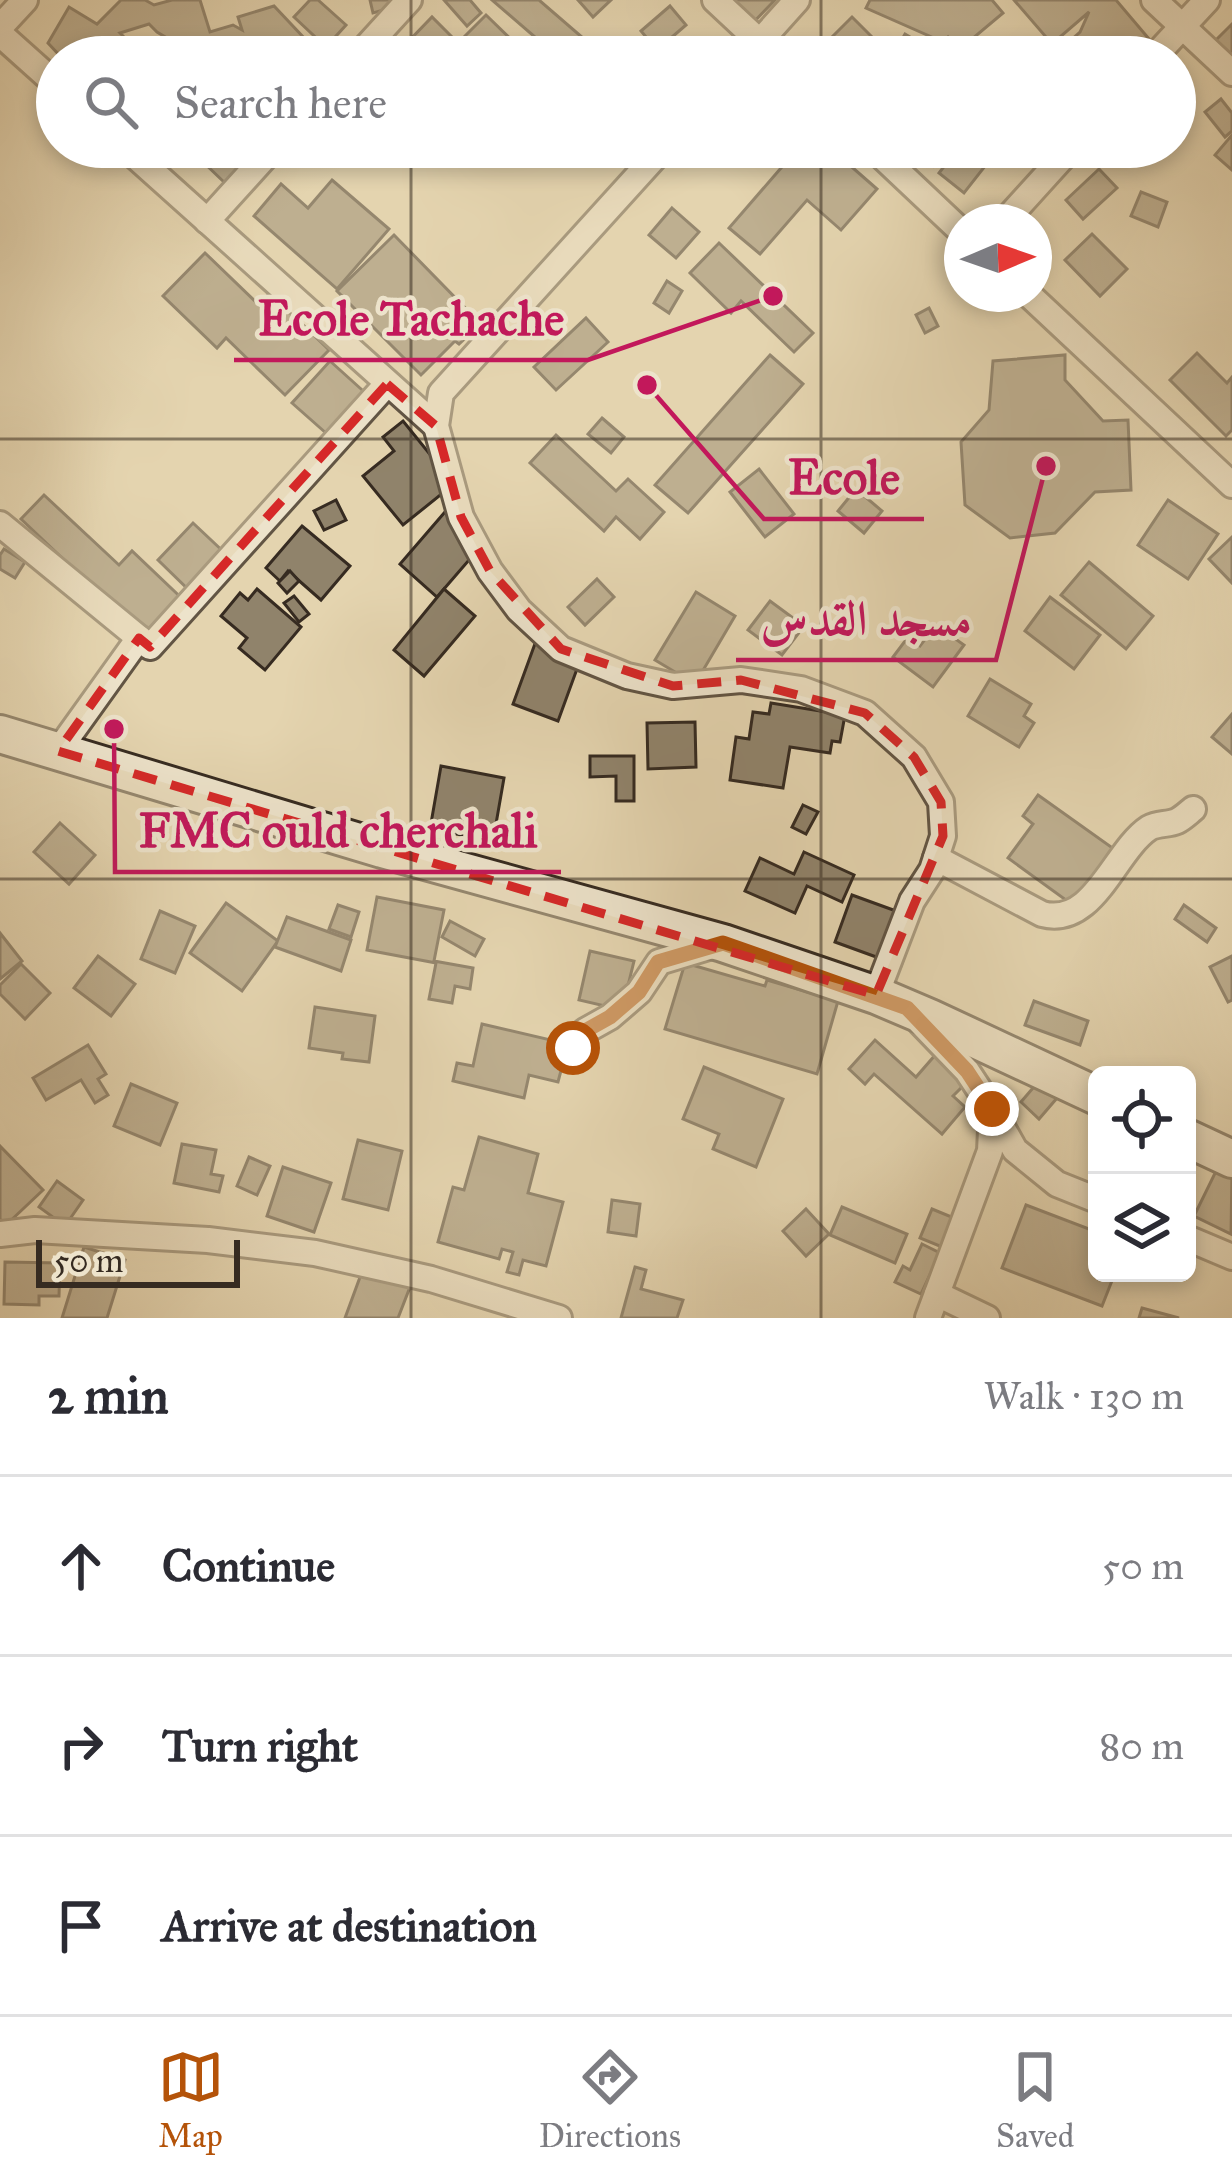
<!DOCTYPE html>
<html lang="en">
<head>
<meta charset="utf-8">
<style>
  :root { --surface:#fff; --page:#f7f7f7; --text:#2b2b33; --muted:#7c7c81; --line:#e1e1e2; --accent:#b45309 }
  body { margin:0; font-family:"IM FELL Great Primer",Amiri,serif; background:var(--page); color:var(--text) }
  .controls { position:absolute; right:36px; bottom:36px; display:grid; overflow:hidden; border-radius:18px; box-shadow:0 6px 18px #0003 }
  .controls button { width:108px; height:108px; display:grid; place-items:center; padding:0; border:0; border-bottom:3px solid var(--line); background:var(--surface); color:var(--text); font:60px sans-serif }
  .compass { position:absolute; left:944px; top:204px; width:108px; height:108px; border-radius:50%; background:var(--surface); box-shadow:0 6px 18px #0003; rotate:88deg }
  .scale { position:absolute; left:36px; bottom:30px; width:204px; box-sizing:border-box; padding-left:12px; border:6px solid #362b21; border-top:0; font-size:33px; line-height:42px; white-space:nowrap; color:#362b21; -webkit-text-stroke:9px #ede3cb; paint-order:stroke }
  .stop { position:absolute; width:36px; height:36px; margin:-27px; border:9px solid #b45309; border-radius:50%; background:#fff }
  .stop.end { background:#b45309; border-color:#fff; box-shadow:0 3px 12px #0008 }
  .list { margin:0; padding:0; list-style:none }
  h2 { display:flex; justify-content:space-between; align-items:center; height:156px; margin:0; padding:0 48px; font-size:51px }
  h2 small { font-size:39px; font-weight:400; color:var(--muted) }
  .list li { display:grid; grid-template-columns:78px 1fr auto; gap:36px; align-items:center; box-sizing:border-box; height:180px; padding:0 48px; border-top:3px solid var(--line) }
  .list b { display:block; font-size:45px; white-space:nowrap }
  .list em { font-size:39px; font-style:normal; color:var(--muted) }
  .icon { flex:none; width:66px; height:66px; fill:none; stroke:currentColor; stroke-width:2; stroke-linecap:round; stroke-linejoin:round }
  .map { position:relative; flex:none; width:1232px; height:1318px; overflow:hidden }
  .search { position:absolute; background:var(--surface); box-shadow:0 6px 18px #0003; left:36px; right:36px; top:36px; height:132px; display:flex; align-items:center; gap:30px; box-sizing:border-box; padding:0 42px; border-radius:66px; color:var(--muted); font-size:45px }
  .sheet { height:696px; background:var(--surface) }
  nav { display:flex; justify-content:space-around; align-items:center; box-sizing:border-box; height:168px; border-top:3px solid var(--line); background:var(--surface); font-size:33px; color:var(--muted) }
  nav a { display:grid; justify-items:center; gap:6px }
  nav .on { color:var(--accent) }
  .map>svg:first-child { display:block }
</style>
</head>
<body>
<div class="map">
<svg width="1232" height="1318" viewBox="0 0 1232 1318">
  <rect width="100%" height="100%" fill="#e4d4af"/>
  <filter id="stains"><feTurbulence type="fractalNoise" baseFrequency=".00167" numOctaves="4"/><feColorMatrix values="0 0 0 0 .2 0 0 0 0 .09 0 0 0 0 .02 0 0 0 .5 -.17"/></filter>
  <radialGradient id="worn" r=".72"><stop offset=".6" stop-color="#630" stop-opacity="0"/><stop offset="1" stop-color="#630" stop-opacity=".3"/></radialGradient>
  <!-- building -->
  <g fill="#90836b" stroke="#362b21" stroke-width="3">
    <polygon points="121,0 145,0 154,5 172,0 200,0 210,32 233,25 242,30 238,17 274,6 322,57 199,57 157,32 149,24 120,33 139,52 135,57 61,57 48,43 69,7 97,24"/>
    <polygon points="310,0 318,0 346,25 326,47 294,17"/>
    <polygon points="370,0 411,0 412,2 373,13"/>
    <polygon points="444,0 470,0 481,13 467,26"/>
    <polygon points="492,0 539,0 605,57 558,57"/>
    <polygon points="578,0 611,0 593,17"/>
    <polygon points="731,0 775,0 745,31"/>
    <polygon points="870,0 992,0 1003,13 959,50 948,37 943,42 866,8"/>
    <polygon points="1014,0 1116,0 1155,46 1150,57 1052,57 1080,32 1089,12 1052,44"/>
    <polygon points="670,6 686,25 657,50 641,31"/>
    <polygon points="486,15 523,51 518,57 418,57 405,45 432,17 458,43"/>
    <polygon points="852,17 892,57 824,57 818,51"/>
    <polygon points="1232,24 1232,61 1213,43"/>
    <polygon points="905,34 932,50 928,57 893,55"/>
    <polygon points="693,39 712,57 675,57"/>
    <polygon points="1221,99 1232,113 1232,131 1225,137 1205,112"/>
    <polygon points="1232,135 1232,170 1215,155"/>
    <polygon points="215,147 243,147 250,153 240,163 243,166 225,183 202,161"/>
    <polygon points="760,147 829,147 877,189 841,230 807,200 760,254 729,228 781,168"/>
    <polygon points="917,147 954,147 934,166"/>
    <polygon points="959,147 1000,147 964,193 939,173"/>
    <polygon points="1099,169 1117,188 1083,219 1066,200"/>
    <polygon points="332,180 389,229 337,289 254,216 281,184 308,208"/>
    <polygon points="1141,192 1167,202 1158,227 1131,216"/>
    <polygon points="672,208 699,232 676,258 649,235"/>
    <polygon points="1092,234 1127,269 1100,296 1065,260"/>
    <polygon points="394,235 477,320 470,326 474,330 459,344 455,341 421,375 337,291"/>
    <polygon points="719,243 813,333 794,352 741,301 731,313 690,273"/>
    <polygon points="205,253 259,305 270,293 329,350 285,395 226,338 217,348 163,296"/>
    <polygon points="667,281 682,291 669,313 654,303"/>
    <polygon points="929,308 938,326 925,333 916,315"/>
    <polygon points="586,318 608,342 556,390 534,367"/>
    <polygon points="1197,353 1227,383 1232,377 1232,430 1226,436 1170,380"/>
    <polygon points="770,355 803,384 688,513 655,485"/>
    <polygon points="1065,355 1065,380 1103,421 1128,420 1131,490 1095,492 1055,533 1010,538 965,505 961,442 989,410 993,361"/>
    <polygon points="330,361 381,407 344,449 292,403"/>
    <polygon points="602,418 624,437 611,453 588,434"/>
    <polygon points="403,421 454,484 403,525 363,476 394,451 383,437"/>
    <polygon points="556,435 616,491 628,479 664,512 640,539 616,517 604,531 530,463"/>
    <polygon points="759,469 794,514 765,537 730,492"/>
    <polygon points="856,489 882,511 864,533 838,511"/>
    <polygon points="44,495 119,565 132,551 192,608 156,647 21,519"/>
    <polygon points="336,500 346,520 324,530 314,511"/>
    <polygon points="1168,500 1218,534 1188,579 1138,545"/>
    <polygon points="445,512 482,545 437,597 400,564"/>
    <polygon points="193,523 228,556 193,594 158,560"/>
    <polygon points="302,526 350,566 321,600 288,571 280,581 266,568"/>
    <polygon points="1232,537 1232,583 1209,559"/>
    <polygon points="4,549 25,562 15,578 0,569 0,555"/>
    <polygon points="1089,562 1153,616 1126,649 1061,595"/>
    <polygon points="290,571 299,581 287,593 278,583"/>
    <polygon points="597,579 614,597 585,625 568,607"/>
    <polygon points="257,589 301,627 265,670 239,648 247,638 221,616 240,593 248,600"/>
    <polygon points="444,589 475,616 424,676 394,650"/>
    <polygon points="696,592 735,616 695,684 655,660"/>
    <polygon points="294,596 309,614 299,622 284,603"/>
    <polygon points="1050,597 1100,635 1074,669 1025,631"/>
    <polygon points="770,601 804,626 782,655 748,630"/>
    <polygon points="936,625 964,645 933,687 893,657 908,637 920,646"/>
    <polygon points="536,641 581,658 558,721 513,704"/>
    <polygon points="990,679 1031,704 1024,716 1034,723 1019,747 968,716"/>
    <polygon points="771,703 845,715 840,742 832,741 830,753 790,747 783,788 730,780 736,737 749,739 753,712 769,714"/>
    <polygon points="1232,714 1232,754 1212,737"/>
    <polygon points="695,722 696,767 648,769 647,723"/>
    <polygon points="590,756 634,756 634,801 616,801 616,776 590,777"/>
    <polygon points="441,766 504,778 493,841 430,829"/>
    <polygon points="1038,795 1121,854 1081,911 1008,858 1033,824 1023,816"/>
    <polygon points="803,805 818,812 806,834 792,827"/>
    <polygon points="60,823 95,855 69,884 34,852"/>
    <polygon points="804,852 854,875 842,902 807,886 795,913 745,891 760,858 794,874"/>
    <polygon points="852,895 918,919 901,966 835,942"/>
    <polygon points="377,897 444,910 434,961 473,968 470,989 455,986 452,1003 429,999 436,963 367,950"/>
    <polygon points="226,903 278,941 242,991 190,953"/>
    <polygon points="338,905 359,912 351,937 329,929"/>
    <polygon points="1184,905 1216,928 1207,942 1175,919"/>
    <polygon points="160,911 195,926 175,973 141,959"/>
    <polygon points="287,917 351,940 341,971 275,947"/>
    <polygon points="450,921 484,939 475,956 442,937"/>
    <polygon points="0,933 22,961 0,979"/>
    <polygon points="590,951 634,961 622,1010 579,1000"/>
    <polygon points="98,956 135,984 111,1016 74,988"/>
    <polygon points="1232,956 1232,1000 1228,1002 1210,967"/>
    <polygon points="685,963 765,986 767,980 838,1001 817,1074 665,1029"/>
    <polygon points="21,964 50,993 25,1019 0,994 0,985"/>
    <polygon points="1034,1001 1088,1021 1080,1045 1025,1025"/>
    <polygon points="315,1007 375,1016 369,1062 342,1059 343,1053 309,1048"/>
    <polygon points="482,1024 568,1044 558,1082 529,1075 524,1098 453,1081 457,1063 473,1066"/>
    <polygon points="875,1040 916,1077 937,1053 968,1081 953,1096 965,1107 942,1134 874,1074 865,1084 849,1069"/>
    <polygon points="88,1045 106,1074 98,1079 108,1095 95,1103 81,1080 46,1100 33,1078"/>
    <polygon points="704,1067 783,1099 756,1167 713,1149 719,1134 683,1119"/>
    <polygon points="1039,1081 1057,1098 1039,1119 1021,1102"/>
    <polygon points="131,1084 177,1103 160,1145 114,1126"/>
    <polygon points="479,1137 538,1154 528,1193 563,1202 546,1266 523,1260 519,1275 507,1272 513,1252 502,1249 499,1259 438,1242 453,1187 464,1190"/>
    <polygon points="358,1140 402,1151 388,1210 343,1199"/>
    <polygon points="182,1144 216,1150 211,1174 223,1176 219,1192 174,1183"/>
    <polygon points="0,1146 43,1190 6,1225 0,1219"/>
    <polygon points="249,1157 270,1166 257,1195 237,1186"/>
    <polygon points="1220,1163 1232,1169 1231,1234 1194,1216"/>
    <polygon points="283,1167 331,1183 314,1232 267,1216"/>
    <polygon points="57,1181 83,1200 65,1226 39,1207"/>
    <polygon points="612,1200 640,1204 636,1236 608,1232"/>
    <polygon points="1026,1205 1097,1232 1097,1273 1115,1273 1102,1306 1002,1268"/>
    <polygon points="842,1207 907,1234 895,1263 830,1235"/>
    <polygon points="806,1209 829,1234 806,1256 783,1231"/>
    <polygon points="932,1209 959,1220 947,1249 920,1238"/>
    <polygon points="922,1244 940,1253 921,1294 895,1282 903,1266 910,1270"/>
    <polygon points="84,1247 125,1260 107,1318 62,1318"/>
    <polygon points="5,1262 60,1263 59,1296 39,1296 39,1305 4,1304"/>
    <polygon points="635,1267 646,1270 641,1289 683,1300 677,1318 621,1318"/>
    <polygon points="363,1269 410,1287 398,1318 345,1318"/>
    <polygon points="1142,1308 1179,1318 1139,1318"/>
  </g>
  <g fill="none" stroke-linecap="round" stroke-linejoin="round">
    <!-- street casing -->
    <g stroke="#625544" stroke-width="30">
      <g id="street">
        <polyline points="715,0 776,57"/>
        <polyline points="1154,0 1232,73"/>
        <polyline points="0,27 25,0"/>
        <polyline points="0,34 57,85"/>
        <polyline points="357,57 409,0"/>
        <polyline points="746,57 797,0"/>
        <polyline points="1154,57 1207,0"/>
        <polyline points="125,147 436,426"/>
        <polyline points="664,147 441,393 436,426 461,517 490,571 519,610 561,649 627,676 673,686 741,680 801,689 865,713 914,757 941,802 943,836 932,870 912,901 876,995"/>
        <polyline points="872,147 962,232"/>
        <polyline points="207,221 274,147"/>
        <polyline points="1004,222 1072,147"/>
        <polyline points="1028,294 1232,485"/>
        <polyline points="0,524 150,647 387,384"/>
        <polyline points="58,751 139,638"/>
        <path d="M936,858l106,56c52,14 72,-63 107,-86 9,-5 19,-3 28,-7 6,-3 11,-8 16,-12"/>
        <polyline points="920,1022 967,1071 992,1109 990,1151 928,1318"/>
        <polyline points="573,1048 585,1031 610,1017 639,992 659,962 722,943"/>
        <polyline points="993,1111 1015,1150 1057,1184 1097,1200"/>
        <polyline points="0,1234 35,1230 208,1240 315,1253 431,1279 559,1318"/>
        <polyline points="1187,1238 1232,1257"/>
        <polyline points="937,1294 987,1318"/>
      </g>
    </g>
    <!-- secondary casing -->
    <g stroke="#362b21" stroke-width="42">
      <g id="secondary">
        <polyline points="0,734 382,849 723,943 876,995 930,1018 1097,1096"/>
        <polyline points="1187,1138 1232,1159"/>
      </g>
    </g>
    <!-- street -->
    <use href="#street" stroke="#ede3cb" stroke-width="24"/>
    <!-- secondary -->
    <use href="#secondary" stroke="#ede3cb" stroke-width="36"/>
  </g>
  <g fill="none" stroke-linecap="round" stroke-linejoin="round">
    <!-- route -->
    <polyline stroke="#b45309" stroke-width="15" points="573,1048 585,1031 610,1017 639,992 658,962 723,943 907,1008 967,1071 992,1109"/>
  </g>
  <!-- marked area -->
  <path d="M0 0H1232V1318H0ZM387,384l49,42 25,91 29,54 71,78 112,37 68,-6 124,33 49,44 27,45 2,34 -67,159 -818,-244 81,-113 11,9z" fill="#e4d4af" fill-opacity=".55" fill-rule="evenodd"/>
  <path fill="none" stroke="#d62828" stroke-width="9" stroke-dasharray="24 15" stroke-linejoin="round" d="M387,384l49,42 25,91 29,54 71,78 112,37 68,-6 124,33 49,44 27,45 2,34 -67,159 -818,-244 81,-113 11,9z"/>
  <!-- grid -->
  <path fill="none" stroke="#362b21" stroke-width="3" stroke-opacity="0.55" d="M411,0v57M821,0v57M411,147v1171M821,147v1171M0,439h1232M0,879h1232"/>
  <!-- callouts -->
  <path fill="none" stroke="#c2185b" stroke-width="4.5" d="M773 296L588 360H234M647 385L764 519H924M1046 466L996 660H736M114 729L115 872H561"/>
  <g fill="#c2185b" stroke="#ede3cb" stroke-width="4.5">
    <circle cx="773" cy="296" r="12"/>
    <circle cx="647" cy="385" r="12"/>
    <circle cx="1046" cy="466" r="12"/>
    <circle cx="114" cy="729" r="12"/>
  </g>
  <g font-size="48" text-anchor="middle" font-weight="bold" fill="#c2185b" stroke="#ede3cb" stroke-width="9" stroke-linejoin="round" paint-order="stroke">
    <text x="411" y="335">Ecole Tachache</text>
    <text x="844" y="494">Ecole</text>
    <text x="866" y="635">مسجد القدس</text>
    <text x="338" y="847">FMC ould cherchali</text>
  </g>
  <rect width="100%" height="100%" filter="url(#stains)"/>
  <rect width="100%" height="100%" fill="url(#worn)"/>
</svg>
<div class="controls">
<button><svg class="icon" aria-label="locate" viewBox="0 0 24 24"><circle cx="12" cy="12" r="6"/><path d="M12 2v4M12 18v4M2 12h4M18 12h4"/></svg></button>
<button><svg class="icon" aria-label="layers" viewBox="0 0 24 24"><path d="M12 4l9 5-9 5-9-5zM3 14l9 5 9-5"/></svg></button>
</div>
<svg class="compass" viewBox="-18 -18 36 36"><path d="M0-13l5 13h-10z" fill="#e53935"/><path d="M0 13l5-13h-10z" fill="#7c7c81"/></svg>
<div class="scale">50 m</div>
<div class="stop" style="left:573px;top:1048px"></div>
<div class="stop end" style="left:992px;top:1109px"></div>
<div class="search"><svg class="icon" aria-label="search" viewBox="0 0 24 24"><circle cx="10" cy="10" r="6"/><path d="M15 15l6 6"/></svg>Search here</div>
</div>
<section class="sheet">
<h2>2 min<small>Walk · 130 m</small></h2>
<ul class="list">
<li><svg class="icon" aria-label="ahead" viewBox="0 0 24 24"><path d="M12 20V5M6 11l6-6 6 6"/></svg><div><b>Continue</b></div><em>50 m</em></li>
<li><svg class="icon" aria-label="right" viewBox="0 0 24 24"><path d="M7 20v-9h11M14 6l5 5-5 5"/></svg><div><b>Turn right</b></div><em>80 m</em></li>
<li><svg class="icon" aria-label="arrive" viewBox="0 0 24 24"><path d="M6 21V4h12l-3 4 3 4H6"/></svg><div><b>Arrive at destination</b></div></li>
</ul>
</section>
<nav>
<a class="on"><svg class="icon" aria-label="map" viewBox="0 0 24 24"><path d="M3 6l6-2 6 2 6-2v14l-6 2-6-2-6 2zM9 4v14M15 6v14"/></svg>Map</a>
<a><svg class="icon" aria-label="directions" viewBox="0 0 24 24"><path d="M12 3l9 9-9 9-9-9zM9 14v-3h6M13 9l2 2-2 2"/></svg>Directions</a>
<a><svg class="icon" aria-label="saved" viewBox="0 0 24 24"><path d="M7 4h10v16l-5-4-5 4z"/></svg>Saved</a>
</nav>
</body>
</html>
